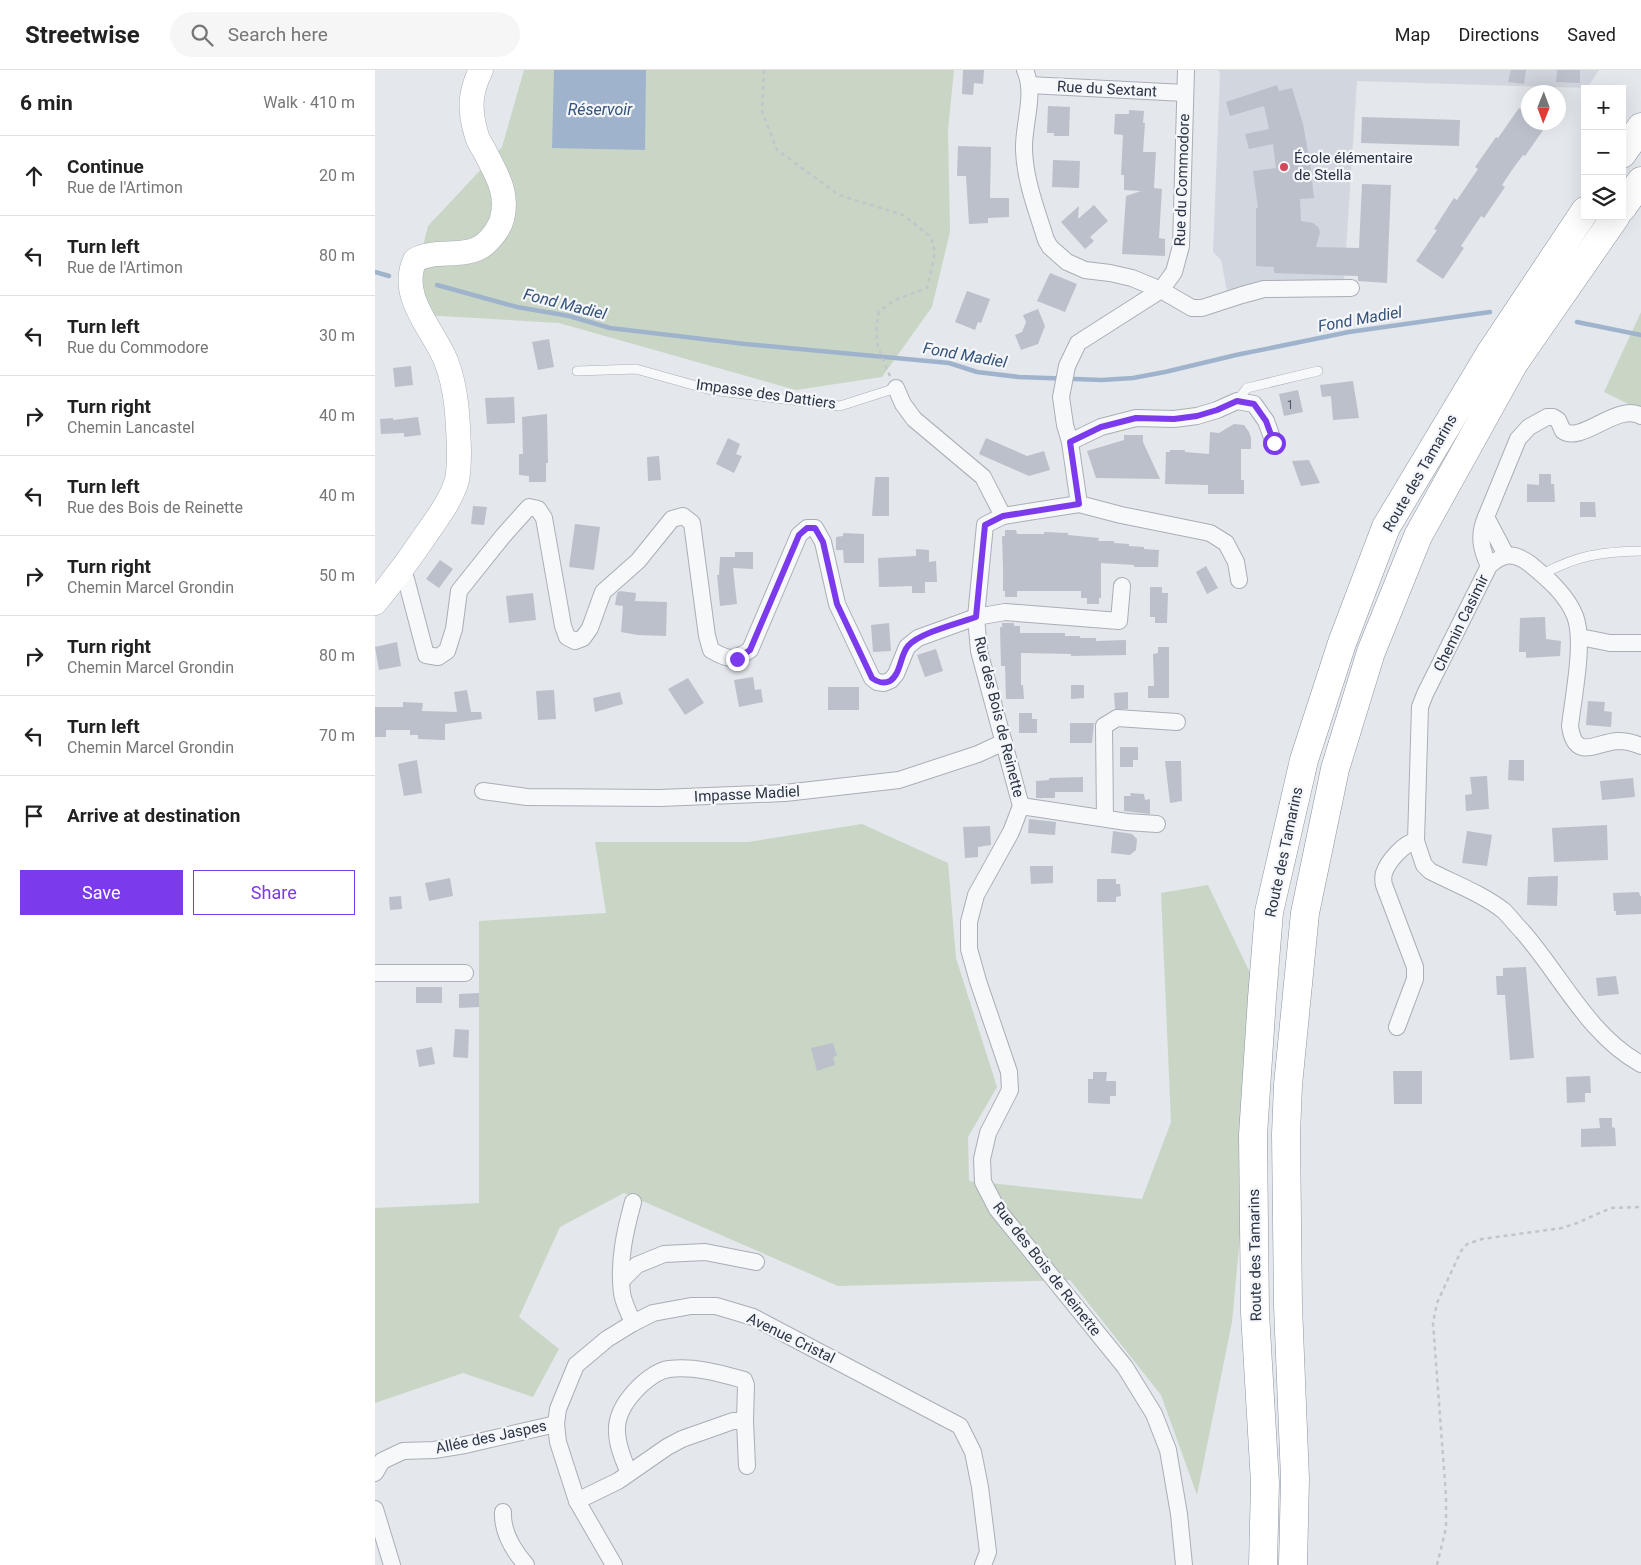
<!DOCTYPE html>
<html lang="en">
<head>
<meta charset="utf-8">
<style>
  :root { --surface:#fff; --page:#f6f6f6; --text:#222; --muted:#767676; --line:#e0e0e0; --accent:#7c3aed }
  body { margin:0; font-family:Roboto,sans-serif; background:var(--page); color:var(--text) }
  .controls { position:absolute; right:15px; top:15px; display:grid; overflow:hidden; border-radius:0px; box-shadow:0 5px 20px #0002 }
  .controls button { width:45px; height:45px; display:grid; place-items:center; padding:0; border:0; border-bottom:1px solid var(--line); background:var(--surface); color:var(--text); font:25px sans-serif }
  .compass { position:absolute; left:1146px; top:15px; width:45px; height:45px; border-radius:50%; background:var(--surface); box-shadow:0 5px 20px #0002; rotate:181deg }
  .stop { position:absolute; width:15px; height:15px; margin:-11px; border:4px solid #7c3aed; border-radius:50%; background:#fff }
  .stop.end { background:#7c3aed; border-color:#fff; box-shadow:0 1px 5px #0008 }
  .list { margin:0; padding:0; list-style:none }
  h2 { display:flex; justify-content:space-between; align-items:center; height:65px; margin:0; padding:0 20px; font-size:21px }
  h2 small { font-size:16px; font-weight:400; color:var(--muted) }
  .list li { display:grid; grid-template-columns:32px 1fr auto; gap:15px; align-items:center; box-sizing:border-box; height:80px; padding:0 20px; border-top:1px solid var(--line) }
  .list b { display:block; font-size:19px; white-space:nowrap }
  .list p { margin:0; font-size:16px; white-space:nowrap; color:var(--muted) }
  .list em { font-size:16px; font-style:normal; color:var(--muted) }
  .actions { display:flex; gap:10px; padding:15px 20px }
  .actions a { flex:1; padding:11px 0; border:1px solid var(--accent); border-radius:0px; text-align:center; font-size:18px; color:var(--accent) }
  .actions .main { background:var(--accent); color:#fff }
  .icon { flex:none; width:28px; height:28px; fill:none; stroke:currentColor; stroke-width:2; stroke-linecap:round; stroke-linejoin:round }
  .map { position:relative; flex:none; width:1266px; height:1495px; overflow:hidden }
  header { display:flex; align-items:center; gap:30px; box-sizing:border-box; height:70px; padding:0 25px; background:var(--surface); border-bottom:1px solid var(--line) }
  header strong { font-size:24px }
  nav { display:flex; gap:28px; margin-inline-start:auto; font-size:18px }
  .search { width:350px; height:45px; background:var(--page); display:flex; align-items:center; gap:12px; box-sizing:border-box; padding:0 18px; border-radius:28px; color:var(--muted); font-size:19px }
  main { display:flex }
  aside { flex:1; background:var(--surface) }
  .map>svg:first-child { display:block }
</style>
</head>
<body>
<header>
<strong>Streetwise</strong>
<div class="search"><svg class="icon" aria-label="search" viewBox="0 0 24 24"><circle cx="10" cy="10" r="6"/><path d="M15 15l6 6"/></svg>Search here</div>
<nav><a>Map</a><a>Directions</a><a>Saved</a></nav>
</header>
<main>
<aside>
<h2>6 min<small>Walk · 410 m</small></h2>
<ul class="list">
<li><svg class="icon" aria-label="ahead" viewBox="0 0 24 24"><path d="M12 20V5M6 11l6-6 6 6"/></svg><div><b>Continue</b><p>Rue de l'Artimon</p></div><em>20 m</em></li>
<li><svg class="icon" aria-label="left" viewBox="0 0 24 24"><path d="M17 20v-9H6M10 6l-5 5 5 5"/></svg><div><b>Turn left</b><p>Rue de l'Artimon</p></div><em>80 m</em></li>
<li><svg class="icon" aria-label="left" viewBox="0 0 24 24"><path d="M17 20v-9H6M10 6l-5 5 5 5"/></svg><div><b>Turn left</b><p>Rue du Commodore</p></div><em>30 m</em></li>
<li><svg class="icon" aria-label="right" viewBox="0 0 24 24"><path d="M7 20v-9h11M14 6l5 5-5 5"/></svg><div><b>Turn right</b><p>Chemin Lancastel</p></div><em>40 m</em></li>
<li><svg class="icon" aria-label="left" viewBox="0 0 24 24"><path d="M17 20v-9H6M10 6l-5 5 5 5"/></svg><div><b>Turn left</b><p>Rue des Bois de Reinette</p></div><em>40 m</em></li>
<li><svg class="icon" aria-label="right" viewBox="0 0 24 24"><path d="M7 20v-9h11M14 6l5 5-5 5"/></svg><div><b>Turn right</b><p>Chemin Marcel Grondin</p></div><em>50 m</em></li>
<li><svg class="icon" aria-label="right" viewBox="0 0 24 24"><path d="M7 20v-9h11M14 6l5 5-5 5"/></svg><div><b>Turn right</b><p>Chemin Marcel Grondin</p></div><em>80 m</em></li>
<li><svg class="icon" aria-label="left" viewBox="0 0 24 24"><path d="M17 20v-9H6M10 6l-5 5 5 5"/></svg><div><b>Turn left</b><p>Chemin Marcel Grondin</p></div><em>70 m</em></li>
<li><svg class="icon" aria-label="arrive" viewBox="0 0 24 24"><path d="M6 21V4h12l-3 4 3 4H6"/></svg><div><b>Arrive at destination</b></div></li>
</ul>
<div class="actions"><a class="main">Save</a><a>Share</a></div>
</aside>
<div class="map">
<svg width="1266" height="1495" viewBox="0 0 1266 1495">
  <rect width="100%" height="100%" fill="#e4e7ec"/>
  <!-- built -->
  <polygon fill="#d2d6de" points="843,0 1224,0 1212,18 982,11 969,211 881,212 852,221 846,190 838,182 845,4"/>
  <!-- green -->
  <g fill="#c9d6c5">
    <polygon points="149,0 579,0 573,60 575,162 557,237 507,307 421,320 184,253 31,244 53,156 127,77"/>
    <polygon points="1266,242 1266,340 1229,322"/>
    <polygon points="487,754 573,793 581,888 622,1017 593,1067 594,1111 767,1129 796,1052 786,823 833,815 887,928 857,1252 822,1425 786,1325 695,1210 463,1216 249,1123 185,1157 144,1247 184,1279 158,1327 88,1303 0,1333 0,1138 104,1133 104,851 231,843 220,772 373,772"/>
  </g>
  <!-- water -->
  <polygon fill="#9fb4cc" points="179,0 271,0 270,80 177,78"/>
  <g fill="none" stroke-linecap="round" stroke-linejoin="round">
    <!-- stream -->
    <g stroke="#9fb4cc" stroke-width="4.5">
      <polyline points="0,202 14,206"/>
      <polyline points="62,215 142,237 194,246 235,258 370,274 574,293 602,302 644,307 727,310 758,308 790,302 861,285 974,262 1115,242"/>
      <polyline points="1202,252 1266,265"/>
    </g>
  </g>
  <!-- building -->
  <g fill="#bbc0ca">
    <polygon points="588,0 609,0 608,14 599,13 598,25 587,24"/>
    <polygon points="1136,0 1151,0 1149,14 1133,12"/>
    <polygon points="1182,0 1205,0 1205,13 1181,12"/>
    <polygon points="902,15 904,21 917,18 928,54 935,93 939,128 925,129 926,151 938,153 943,157 945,162 941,177 984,178 987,114 1016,115 1012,213 983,211 983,206 899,203 899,197 881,196 881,138 883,138 878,101 901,98 898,74 874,79 870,64 894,59 889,36 855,46 851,32"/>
    <polygon points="673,36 695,37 694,66 679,66 679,63 672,63"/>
    <polygon points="1144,38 1154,44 1154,52 1166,52 1171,56 1150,86 1148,85 1137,100 1127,115 1130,117 1109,148 1106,146 1086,176 1089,178 1068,209 1041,191 1062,160 1059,159 1075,134 1079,128 1082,130 1099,105 1103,99 1100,97 1121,67 1123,68"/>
    <polygon points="754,40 769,41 768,53 770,53 768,82 781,82 779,118 787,119 784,168 790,169 790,186 747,184 751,126 766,121 749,120 749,105 746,105 748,65 739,64 740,44 754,44"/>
    <polygon points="987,47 1085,50 1084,76 986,73"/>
    <polygon points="583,76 616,77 615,128 634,128 634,147 613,148 613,153 594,154 591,106 582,106"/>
    <polygon points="678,90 705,91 704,118 677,117"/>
    <polygon points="719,135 733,151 715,167 719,171 710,179 686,152 704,136 703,149"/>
    <polygon points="675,203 702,214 690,242 662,231"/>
    <polygon points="592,221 615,229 606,253 603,252 600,260 580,252"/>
    <polygon points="663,239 670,256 663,274 646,280 640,265 647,262 651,252 648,245"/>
    <polygon points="174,269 179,297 163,300 157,272"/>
    <polygon points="36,296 38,315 20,317 18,298"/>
    <polygon points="978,311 984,348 958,350 956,326 947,327 945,315"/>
    <polygon points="923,320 928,342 909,346 904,324"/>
    <polygon points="139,327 140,353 112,354 110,328"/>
    <polygon points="172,344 173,393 171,393 171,412 154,412 154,406 144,405 144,384 148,384 147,347"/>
    <polygon points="43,347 46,365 29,367 29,363 6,364 5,349 18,348 18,350"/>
    <polygon points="859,354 869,355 874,362 876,368 876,379 866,379 866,410 869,410 869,424 833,424 833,415 790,414 791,382 795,382 795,380 810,380 810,382 834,384 835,362 844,363"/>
    <polygon points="749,365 768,365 768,372 785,409 721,408 712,381 749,370"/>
    <polygon points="353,368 365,374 361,384 367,386 359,403 341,394"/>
    <polygon points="611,368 652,386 669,381 675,400 654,406 604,384"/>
    <polygon points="284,386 286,410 273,411 272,387"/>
    <polygon points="934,390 945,413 926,416 917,391"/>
    <polygon points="1164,404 1176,404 1176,414 1179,414 1180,432 1152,432 1152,414 1164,415"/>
    <polygon points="500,407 514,407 514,446 497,446"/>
    <polygon points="1205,432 1220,432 1221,447 1205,447"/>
    <polygon points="98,436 112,437 109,455 96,454"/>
    <polygon points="200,454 225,457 219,500 194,497"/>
    <polygon points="630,460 641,460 642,464 669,464 669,462 693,463 693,465 724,468 723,471 739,471 739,473 754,474 754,476 769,477 769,479 784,480 783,497 759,497 759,495 726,493 726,528 724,528 724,534 712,534 712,528 706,528 706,521 642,521 642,527 630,527 630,521 628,521 628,497 627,466 630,466"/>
    <polygon points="468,463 489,464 489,493 469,493 468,480 461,480 461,467 468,466"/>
    <polygon points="541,479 554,480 554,492 561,491 562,512 550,512 550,523 537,523 537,516 504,517 503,488 541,486"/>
    <polygon points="360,482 378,482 378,499 358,498 362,534 345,536 342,505 344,505 345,487 360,487"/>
    <polygon points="65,490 78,499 64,518 51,509"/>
    <polygon points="831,496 843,518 832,524 821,502"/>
    <polygon points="775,517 787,517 787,523 793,523 792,553 780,553 780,547 775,547"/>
    <polygon points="245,521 261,523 260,531 292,532 291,566 263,565 246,562 248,536 240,535 242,523"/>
    <polygon points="158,523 161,550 134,553 131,526"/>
    <polygon points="1170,547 1171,569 1186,571 1185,586 1151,588 1151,582 1144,582 1145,548"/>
    <polygon points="514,553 516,581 498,582 496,555"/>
    <polygon points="627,553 639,553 639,556 645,556 645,563 690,563 690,566 705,566 705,568 721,568 721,571 751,570 751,585 696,586 696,584 646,583 646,615 648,615 649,629 631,629 630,596 626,596 625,557 627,557"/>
    <polygon points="22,572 26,596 4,600 0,577"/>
    <polygon points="783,577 794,577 794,628 773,628 773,616 779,616 778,584 783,583"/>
    <polygon points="561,579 568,601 550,607 542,585"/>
    <polygon points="378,607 380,620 386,619 388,632 364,637 359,610"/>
    <polygon points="313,608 329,633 310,645 293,619"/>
    <polygon points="696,615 709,615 709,628 696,629"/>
    <rect x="453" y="617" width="31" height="23"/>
    <polygon points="92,620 96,642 106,642 107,649 70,654 70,670 43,669 43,665 35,665 35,660 11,660 11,667 0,667 0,637 28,637 28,632 48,633 47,641 82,642 79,622"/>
    <polygon points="179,620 181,649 163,650 161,621"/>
    <polygon points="245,622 248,634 220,642 218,628"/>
    <polygon points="753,622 753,639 740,639 739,623"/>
    <polygon points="1213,631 1230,632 1229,641 1237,642 1236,657 1211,655"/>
    <polygon points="644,643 657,643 657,649 662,649 662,663 644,663"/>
    <polygon points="695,653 719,653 717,673 695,673"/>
    <polygon points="745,677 763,677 763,690 758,690 758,697 745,697"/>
    <polygon points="42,690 47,723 29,726 23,694"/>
    <polygon points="1134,690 1149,690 1149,711 1133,710"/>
    <polygon points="790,691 806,691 807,731 795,733"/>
    <polygon points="1112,706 1114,739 1091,741 1090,725 1097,724 1095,707"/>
    <polygon points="708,707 708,722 680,722 680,728 661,728 661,711 674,710 674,708"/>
    <polygon points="1258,708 1260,727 1227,730 1225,711"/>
    <polygon points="755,723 769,724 770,730 775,729 775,744 749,741 749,726 756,726"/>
    <polygon points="654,749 681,752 680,765 653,763"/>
    <polygon points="1232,755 1233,790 1179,792 1177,758"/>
    <polygon points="615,756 616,775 603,777 603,787 590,788 588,757"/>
    <polygon points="738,761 757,764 762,769 761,780 755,785 736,783"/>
    <polygon points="1092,761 1117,765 1112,796 1087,793"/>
    <polygon points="655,796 678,796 678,813 656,814"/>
    <polygon points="1183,806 1182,836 1152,835 1153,807"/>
    <polygon points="75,808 78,826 54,831 50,813"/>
    <polygon points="722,809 741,809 741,814 745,814 746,826 741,827 741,832 722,832"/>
    <polygon points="1264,822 1265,826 1266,826 1266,844 1241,845 1241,841 1239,841 1238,823"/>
    <polygon points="26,826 27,839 15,840 14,827"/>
    <polygon points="1151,897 1159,988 1135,990 1130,925 1122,925 1121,906 1128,906 1128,898"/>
    <polygon points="1241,906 1244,924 1223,926 1221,908"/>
    <rect x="41" y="917" width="26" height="16"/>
    <polygon points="104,923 104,937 84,938 84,924"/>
    <polygon points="80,959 94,960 93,988 78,987"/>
    <polygon points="458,973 462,986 458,987 460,995 442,1001 436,978"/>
    <polygon points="57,977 60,994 44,997 41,980"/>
    <polygon points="1018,1001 1047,1001 1047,1034 1019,1034"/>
    <polygon points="718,1002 732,1002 731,1011 741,1011 741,1026 735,1026 735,1034 713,1033 713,1009 718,1009"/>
    <polygon points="1215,1006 1216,1023 1210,1023 1210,1032 1192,1033 1191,1007"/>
    <polygon points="1224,1048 1237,1048 1237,1057 1240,1058 1241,1076 1206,1077 1206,1059 1225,1058"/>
  </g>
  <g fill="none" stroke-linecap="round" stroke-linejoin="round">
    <!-- lane casing -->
    <g stroke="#a9aeb7" stroke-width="10">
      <g id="lane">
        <polyline points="202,301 261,299 336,320 465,336 521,318"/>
        <polyline points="862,331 872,318 943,301"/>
        <path d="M1168,504c35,-19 58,-22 98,-23"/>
      </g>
    </g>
    <!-- street casing -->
    <g stroke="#a9aeb7" stroke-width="18">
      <g id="street">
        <path d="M650,0c11,25 -2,54 -1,80 1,31 13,61 22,90l4,7 17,15 18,8 25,3 22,5 29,12 31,18h10l40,-13 22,-6 87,-1"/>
        <polyline points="654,15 810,23"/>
        <polyline points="521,318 528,334 539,349 608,407 628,446 704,434 746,445 835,463 851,473 861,492 864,510"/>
        <polyline points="695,372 726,357 761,348 799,349 822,346 842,340 862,331 879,334 891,351 899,373"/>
        <polyline points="704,434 695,372 690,355 686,327 692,296 703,273 786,220 799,202 806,176 811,0"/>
        <polyline points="628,446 610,455 601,547 604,581 646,736 636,762 601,825 594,852 594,879 603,911 634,1002 635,1020 613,1063 607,1089 608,1112 622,1139 750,1297 779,1344 793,1380 804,1444 809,1495"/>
        <path d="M1111,447c-8,18 -5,32 3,49"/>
        <path d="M1131,485l-20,-38 32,-78 11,-12 18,-10h6l5,3 5,11c19,13 55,-29 78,-15"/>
        <path d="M24,504l7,5 20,76 12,2 9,-6 7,-22 5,-38 44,-55 26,-29 9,2 6,9 19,108 4,11 8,4 8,-3 7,-10 13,-36 35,-31 34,-42 11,-3 9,7 15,113 4,14c17,10 22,11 39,0l49,-115 8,-7h8l8,14 14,62 35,74 5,4 7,1 7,-3 5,-6 11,-27 11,-9 58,-21 29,-5 114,9 3,-35"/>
        <polyline points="1205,567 1235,573 1266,573"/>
        <polyline points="108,721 152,727 285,728 410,723 524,710 603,684 629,672"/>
        <polyline points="646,736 752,752 782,754"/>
        <polyline points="730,748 729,656 742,648 802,652"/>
        <path d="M1041,771l8,24 6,6c23,12 53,23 74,40 6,6 12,14 18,20 39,44 66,104 119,133"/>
        <polyline points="0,903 90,903"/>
        <path d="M1022,957l18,-48v-12l-31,-82c-1,-4 -1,-8 0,-12 4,-12 20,-30 32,-32l4,-134 5,-13 64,-128c14,-13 25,-14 41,-2 17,14 37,31 45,52 10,25 -2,82 -5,110 5,36 26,16 48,15 8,0 16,2 23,5"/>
        <polyline points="247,1210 262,1195 289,1184 330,1182 381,1192"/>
        <path d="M258,1253c-4,-10 -10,-21 -11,-30 -4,-31 3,-62 11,-91"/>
        <polyline points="0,1403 7,1391 28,1381 59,1380 90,1375 181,1354"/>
        <path d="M254,1403c-17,-38 -19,-59 13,-89 7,-6 17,-14 27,-15 26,-3 50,4 75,11l2,5 -1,36 2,45"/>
        <polyline points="202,1431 243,1411 292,1377 307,1369 358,1351 370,1351"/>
        <polyline points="0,1439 17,1495"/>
        <path d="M128,1442c-1,20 10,38 23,53"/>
        <polyline points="239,1495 202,1431 183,1372 181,1354 183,1339 201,1295 232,1269 258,1253 278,1243 316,1236 341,1236 378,1247 585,1356 598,1382 605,1417 613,1482 608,1495"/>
      </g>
    </g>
    <!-- secondary casing -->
    <g stroke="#a9aeb7" stroke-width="25">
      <path id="secondary" d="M0,533c19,-23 36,-46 52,-70 12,-17 24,-33 30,-53 2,-9 2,-20 2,-30 -1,-30 -2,-61 -13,-89 -13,-32 -48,-65 -31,-101 21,-12 50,0 70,-16 7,-6 15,-17 17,-25 7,-27 -6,-45 -18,-69 -3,-5 -7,-11 -8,-17 -7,-24 -6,-41 5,-63"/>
    </g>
    <!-- highway casing -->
    <g stroke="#8b94a3" stroke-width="29">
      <g id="highway">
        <polyline points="1247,84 1266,57"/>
        <polyline points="1247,138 1266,111"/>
        <polyline points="888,1495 890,1413 880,1243 878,1065 887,928 894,842 929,690 967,573 1011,457 1116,282 1210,141"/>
        <polyline points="918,1495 920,1409 913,1236 911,1064 913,1015 930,843 960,699 996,582 1043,466 1139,293 1241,146"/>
      </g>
    </g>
    <!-- path -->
    <g stroke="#c2c5cb" stroke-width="2.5" stroke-dasharray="4 4" stroke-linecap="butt">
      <path d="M389,0l-2,41 15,39 62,45 64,20 28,22 4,16 -8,35 -32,12 -16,11c-6,31 -1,37 11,65"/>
      <polyline points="1062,1495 1071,1458 1071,1426 1058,1253 1062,1233 1086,1181 1092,1174 1107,1169 1187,1158 1202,1153 1236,1138 1266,1137"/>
    </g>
    <!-- lane -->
    <use href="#lane" stroke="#f7f8fa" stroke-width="9"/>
    <!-- street -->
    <use href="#street" stroke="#f7f8fa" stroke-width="16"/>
    <!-- secondary -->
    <use href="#secondary" stroke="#fff" stroke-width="24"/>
    <!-- highway -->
    <use href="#highway" stroke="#fff" stroke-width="28"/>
  </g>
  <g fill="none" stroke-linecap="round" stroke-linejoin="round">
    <!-- route -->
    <path stroke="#7c3aed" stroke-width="6" d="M362,589l13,-9 49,-115 8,-7h8l8,14 14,62 35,74c5,4 12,6 18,3 11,-7 10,-26 18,-35 11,-13 51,-23 68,-29l9,-92 18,-9 76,-12 -9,-62 31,-15 35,-9 38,1 23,-3 20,-6 20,-9 17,3 12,17 8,22"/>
  </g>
  <!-- markers -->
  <circle fill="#d1495b" stroke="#f4f6f9" stroke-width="2" cx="909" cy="97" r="5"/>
  <g text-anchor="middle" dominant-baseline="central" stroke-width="4.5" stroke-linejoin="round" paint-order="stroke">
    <!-- number labels -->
    <g font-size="12" fill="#4f5766">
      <text x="915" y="335">1</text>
    </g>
    <!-- street labels -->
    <g font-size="15" fill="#2b3445" stroke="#f4f6f9">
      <text transform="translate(732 19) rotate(3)">Rue du Sextant</text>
      <text transform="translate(807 110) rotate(-88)">Rue du Commodore</text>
      <text transform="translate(391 324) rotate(8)">Impasse des Dattiers</text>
      <text transform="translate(1045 403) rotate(-60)">Route des Tamarins</text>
      <text transform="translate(1086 553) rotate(-64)">Chemin Casimir</text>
      <text transform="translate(624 647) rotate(76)">Rue des Bois de Reinette</text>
      <text transform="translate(372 724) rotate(-3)">Impasse Madiel</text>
      <text transform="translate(909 782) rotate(-78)">Route des Tamarins</text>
      <text transform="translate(880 1185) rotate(-91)">Route des Tamarins</text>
      <text transform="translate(672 1199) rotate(52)">Rue des Bois de Reinette</text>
      <text transform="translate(416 1268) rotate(26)">Avenue Cristal</text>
      <text transform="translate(116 1367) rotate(-12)">Allée des Jaspes</text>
    </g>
    <!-- poi labels -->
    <g font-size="15" fill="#2b3445" stroke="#f4f6f9" text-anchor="start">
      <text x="919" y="88">École élémentaire<tspan x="919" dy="17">de Stella</tspan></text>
    </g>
    <!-- water labels -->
    <g font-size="16" font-style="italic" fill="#34527a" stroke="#f4f6f9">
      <text x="225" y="39">Réservoir</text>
      <text transform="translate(190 234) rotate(14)">Fond Madiel</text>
      <text transform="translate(985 249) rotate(-10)">Fond Madiel</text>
      <text transform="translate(590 285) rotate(10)">Fond Madiel</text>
    </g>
  </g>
</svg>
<div class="controls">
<button>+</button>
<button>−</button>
<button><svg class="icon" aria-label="layers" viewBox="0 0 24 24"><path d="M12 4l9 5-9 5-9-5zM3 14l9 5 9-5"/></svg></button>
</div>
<svg class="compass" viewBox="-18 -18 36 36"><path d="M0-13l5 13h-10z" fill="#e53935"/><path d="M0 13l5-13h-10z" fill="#767676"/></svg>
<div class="stop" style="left:899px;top:373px"></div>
<div class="stop end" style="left:362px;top:589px"></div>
</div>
</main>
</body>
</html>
